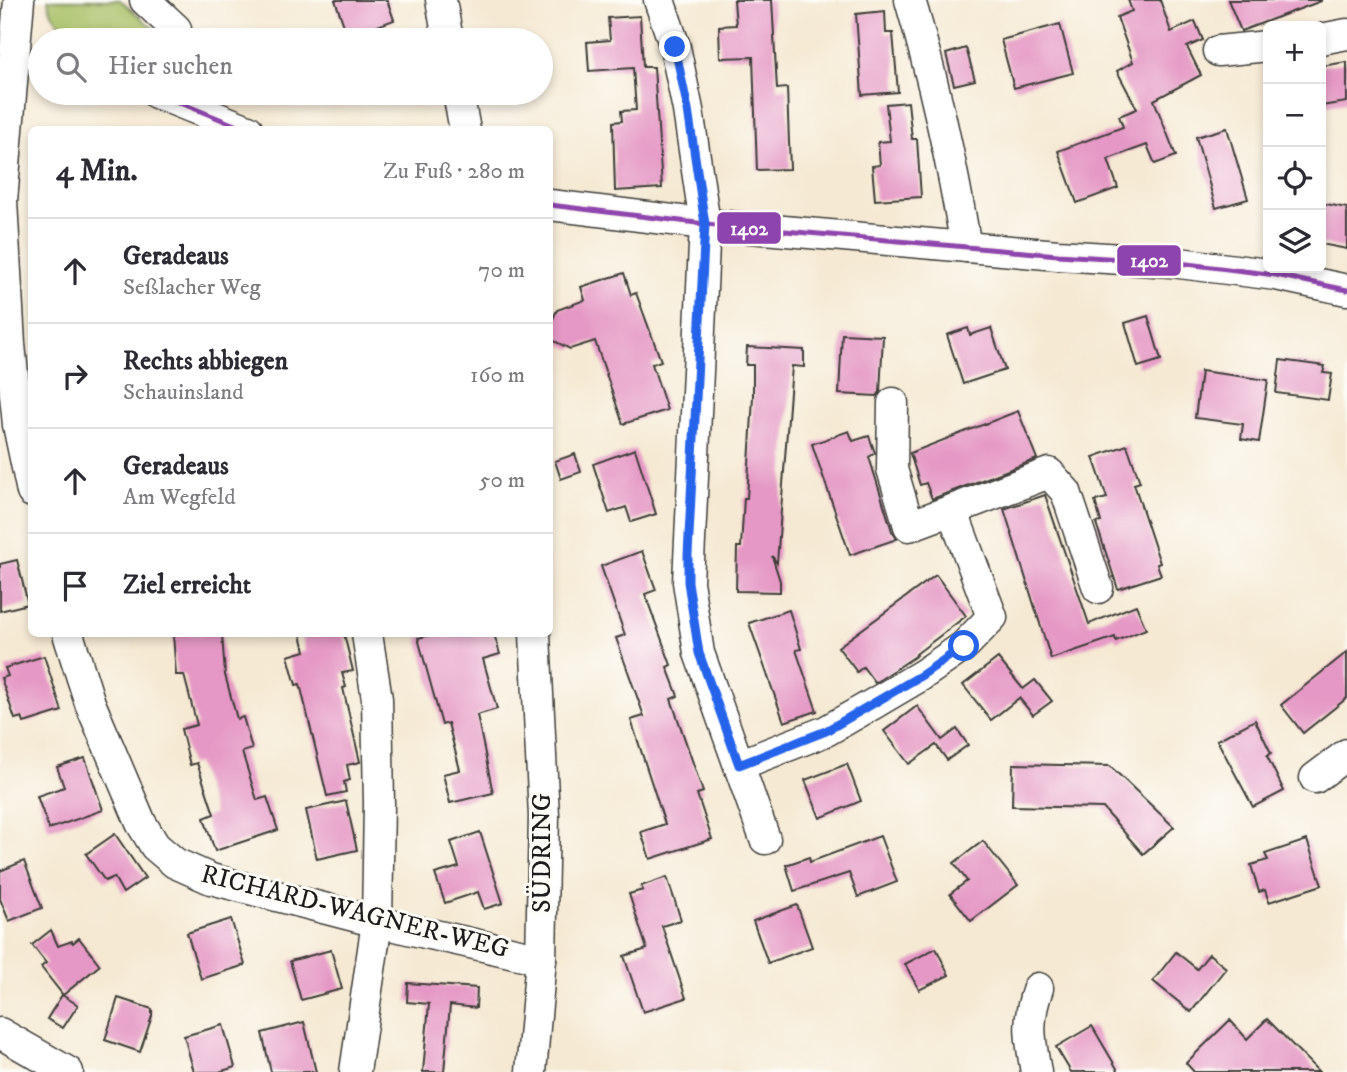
<!DOCTYPE html>
<html lang="de">
<head>
<meta charset="utf-8">
<style>
  :root { --surface:#fff; --page:#f7f7f7; --text:#2b2b33; --muted:#7c7c81; --line:#e1e1e2 }
  body { margin:0; font-family:"IM FELL DW Pica",serif; background:var(--page); color:var(--text) }
  .controls { position:absolute; right:21px; top:21px; display:grid; overflow:hidden; border-radius:10px; box-shadow:0 4px 10px #0003 }
  .controls button { width:63px; height:63px; display:grid; place-items:center; padding:0; border:0; border-bottom:2px solid var(--line); background:var(--surface); color:var(--text); font:35px sans-serif }
  .stop { position:absolute; width:21px; height:21px; margin:-16px; border:5px solid #2563eb; border-radius:50%; background:#fff }
  .stop.end { background:#2563eb; border-color:#fff; box-shadow:0 2px 7px #0008 }
  .list { margin:0; padding:0; list-style:none }
  h2 { display:flex; justify-content:space-between; align-items:center; height:91px; margin:0; padding:0 28px; font-size:30px }
  h2 small { font-size:23px; font-weight:400; color:var(--muted) }
  .list li { display:grid; grid-template-columns:46px 1fr auto; gap:21px; align-items:center; box-sizing:border-box; height:105px; padding:0 28px; border-top:2px solid var(--line) }
  .list b { display:block; font-size:26px; white-space:nowrap }
  .list p { margin:0; font-size:23px; white-space:nowrap; color:var(--muted) }
  .list em { font-size:23px; font-style:normal; color:var(--muted) }
  .icon { flex:none; width:38px; height:38px; fill:none; stroke:currentColor; stroke-width:2; stroke-linecap:round; stroke-linejoin:round }
  .map { position:relative; flex:none; width:1347px; height:1072px; overflow:hidden }
  .search { position:absolute; background:var(--surface); box-shadow:0 4px 10px #0003; left:28px; top:28px; width:525px; height:77px; display:flex; align-items:center; gap:18px; box-sizing:border-box; padding:0 24px; border-radius:38px; color:var(--muted); font-size:26px }
  .panel { position:absolute; background:var(--surface); box-shadow:0 4px 10px #0003; left:28px; top:126px; width:525px; height:511px; border-radius:10px }
  .map>svg:first-child { display:block }
</style>
</head>
<body>
<div class="map">
<svg width="1347" height="1072" viewBox="0 0 1347 1072">
  <rect width="100%" height="100%" fill="#fdfcf7"/>
  <filter id="ink" filterUnits="userSpaceOnUse"><feTurbulence type="fractalNoise" baseFrequency=".0143" numOctaves="2"/><feDisplacementMap in="SourceGraphic" scale="14" xChannelSelector="R" yChannelSelector="G"/><feConvolveMatrix kernelMatrix="1 2 1 2 8 2 1 2 1" color-interpolation-filters="sRGB"/></filter>
  <filter id="wash" filterUnits="userSpaceOnUse"><feTurbulence type="fractalNoise" baseFrequency=".00686" numOctaves="4" result="noise"/><feDisplacementMap in="SourceGraphic" scale="28" xChannelSelector="R" yChannelSelector="G"/><feGaussianBlur stdDeviation="1.57" result="paint"/><feColorMatrix in="noise" values="0 0 0 0 0 0 0 0 0 0 0 0 0 0 0 0 0 1.4 0 .05"/><feComposite in="paint" operator="in"/></filter>
  <g filter="url(#wash)">
    <rect width="100%" height="100%" fill="#f5e9d3"/>
    <!-- green -->
    <path fill="#a8c066" stroke="#626e41" stroke-width="2" d="M48,0h72l47,40c-22,0 -57,4 -78,0 -19,-3 -39,-21 -41,-40z"/>
    <g id="blocks">
      <!-- building -->
      <g fill="#e598c5">
        <polygon points="335,0 387,0 394,20 369,29 373,40 349,40"/>
        <polygon points="734,0 772,0 777,89 787,88 790,169 757,170 753,57 720,58 719,26 736,25"/>
        <polygon points="1128,0 1160,0 1171,32 1195,21 1203,40 1187,47 1201,75 1154,100 1176,156 1155,164 1147,145 1108,159 1118,188 1077,203 1058,151 1123,127 1119,116 1137,109 1117,71 1133,62 1117,17 1132,11"/>
        <polygon points="1228,0 1321,0 1321,1 1241,31"/>
        <polygon points="885,11 886,33 893,33 898,92 862,95 856,14"/>
        <polygon points="640,16 643,67 654,67 662,188 615,191 613,122 622,121 621,111 636,110 633,68 589,71 587,42 610,40 608,18"/>
        <polygon points="1060,24 1073,73 1014,88 1001,40"/>
        <polygon points="966,48 975,80 954,85 946,54"/>
        <polygon points="1347,62 1347,102 1321,106 1321,66"/>
        <polygon points="908,102 912,139 917,139 921,197 875,200 872,166 880,165 878,142 890,141 886,104"/>
        <polygon points="1227,128 1248,199 1216,208 1196,137"/>
        <polygon points="1321,203 1347,208 1347,249 1321,244"/>
        <polygon points="624,273 631,295 636,293 661,361 652,364 667,410 623,424 595,341 570,349 550,339 550,325 557,310 585,300 581,287"/>
        <polygon points="1148,316 1161,360 1138,367 1125,323"/>
        <polygon points="968,328 970,335 991,328 1005,370 963,384 947,335"/>
        <polygon points="842,334 883,336 880,392 877,396 839,394"/>
        <polygon points="747,347 804,350 804,367 792,366 777,563 772,556 780,581 780,592 736,591 737,547 741,547 744,498 747,498 753,397 753,365 746,365"/>
        <polygon points="1280,360 1325,366 1323,373 1332,374 1328,400 1276,393"/>
        <polygon points="1201,371 1268,380 1259,442 1241,439 1243,424 1195,418"/>
        <polygon points="1018,411 1037,459 932,499 926,483 920,485 910,453"/>
        <polygon points="849,431 853,441 869,436 875,453 869,457 892,531 897,539 850,555 812,444"/>
        <polygon points="1127,445 1140,482 1134,484 1160,563 1157,564 1161,575 1118,589 1096,523 1101,522 1095,501 1107,498 1093,457"/>
        <polygon points="635,449 656,514 631,522 626,507 609,513 593,464"/>
        <polygon points="575,454 581,472 561,479 555,461"/>
        <polygon points="1045,495 1089,624 1136,605 1146,629 1116,641 1115,637 1051,659 1004,509"/>
        <polygon points="642,551 656,590 645,594 671,665 667,667 678,696 671,699 703,792 697,794 712,839 650,859 641,832 665,824 631,720 644,716 616,638 625,635 601,566"/>
        <polygon points="17,560 28,604 0,611 0,564"/>
        <polygon points="936,575 966,616 916,654 917,655 875,683 863,667 857,672 838,647"/>
        <polygon points="789,610 801,649 796,650 817,711 784,722 749,623"/>
        <polygon points="173,634 222,634 225,675 237,719 243,717 252,749 242,752 257,800 267,797 278,830 215,851 204,818 214,814 197,763 190,765 181,729 197,725 184,675 176,675"/>
        <polygon points="301,634 344,634 353,671 342,673 346,687 343,688 360,762 347,765 350,780 344,782 346,792 327,796 300,684 296,685 288,656 305,651"/>
        <polygon points="435,634 494,634 500,654 483,659 497,709 477,715 493,793 450,803 443,774 460,770 448,723 442,725 418,638"/>
        <polygon points="1347,652 1347,698 1303,733 1281,705"/>
        <polygon points="44,656 62,711 24,723 22,717 15,719 1,678 8,676 5,668"/>
        <polygon points="998,658 1023,689 1035,680 1052,701 1033,715 1019,698 991,720 963,685"/>
        <polygon points="917,706 942,740 957,729 968,745 947,760 936,745 909,764 884,731"/>
        <polygon points="1255,720 1271,753 1267,756 1284,791 1253,807 1217,740"/>
        <polygon points="85,758 103,810 49,829 37,796 64,787 57,767"/>
        <polygon points="847,764 861,801 820,818 805,780"/>
        <polygon points="1013,764 1110,766 1174,827 1143,854 1103,808 1012,806"/>
        <polygon points="346,801 357,850 317,859 306,810"/>
        <polygon points="480,832 503,903 484,909 478,892 445,903 435,874 459,867 451,842"/>
        <polygon points="115,834 145,878 123,893 114,877 105,881 86,854"/>
        <polygon points="880,836 897,882 858,897 849,873 794,891 786,865 809,857 810,862"/>
        <polygon points="1307,840 1322,885 1269,902 1265,890 1259,892 1251,865 1268,860 1265,854"/>
        <polygon points="983,841 1018,885 971,921 950,894 967,881 954,863"/>
        <polygon points="24,861 42,908 9,921 0,899 0,871"/>
        <polygon points="667,877 681,920 662,926 686,998 643,1012 624,956 647,949 629,894 643,890 641,886"/>
        <polygon points="797,905 812,947 768,963 753,921"/>
        <polygon points="231,919 245,965 201,979 187,933"/>
        <polygon points="51,930 58,946 72,941 73,943 79,938 100,965 63,995 41,967 46,963 32,945"/>
        <polygon points="936,948 949,975 919,990 905,964"/>
        <polygon points="331,950 342,989 301,1000 290,961"/>
        <polygon points="1176,952 1197,969 1209,954 1226,968 1191,1012 1153,981"/>
        <polygon points="408,983 477,988 476,1008 450,1005 444,1072 423,1072 429,1004 407,1002"/>
        <polygon points="62,995 78,1005 63,1028 47,1019"/>
        <polygon points="118,998 152,1009 152,1016 140,1052 105,1040"/>
        <polygon points="1267,1019 1319,1072 1194,1072 1186,1063 1230,1020 1247,1039"/>
        <polygon points="304,1022 316,1072 271,1072 262,1033"/>
        <polygon points="223,1025 235,1067 219,1072 194,1072 184,1036"/>
        <polygon points="1092,1026 1119,1072 1071,1072 1056,1047"/>
      </g>
    </g>
  </g>
  <g filter="url(#ink)">
    <use href="#blocks" fill-opacity="0" stroke="#3d3b37" stroke-width="2"/>
    <g fill="none" stroke-linecap="round" stroke-linejoin="round">
      <!-- minor casing -->
      <g stroke="#3d3b37" stroke-width="33">
        <g id="minor">
          <polyline points="19,0 2,201 10,344 18,425 32,492"/>
          <polyline points="145,0 176,29"/>
          <polyline points="441,0 448,40"/>
          <polyline points="659,0 675,47 688,110 705,224 688,582 699,653 765,839"/>
          <path d="M910,0c24,81 42,163 56,247"/>
          <polyline points="1321,39 1347,34"/>
          <polyline points="1218,51 1268,46"/>
          <polyline points="156,93 248,130"/>
          <polyline points="458,93 465,130"/>
          <polyline points="550,205 705,224 1058,255 1171,262 1276,275 1347,290"/>
          <polyline points="893,403 892,469 909,526 952,510"/>
          <polyline points="68,634 90,703 141,823 155,846 175,863 211,879 377,922 541,959"/>
          <polyline points="739,765 826,731 873,704 922,675 964,646 992,617 952,510 1049,473 1066,492 1098,588"/>
          <polyline points="1315,778 1347,754"/>
          <polyline points="0,1033 68,1072"/>
          <polyline points="355,1072 377,922 379,803 377,699 367,634"/>
          <polyline points="531,1072 541,959 544,816 535,634"/>
          <path d="M1036,1072c-6,-34 -10,-50 2,-84"/>
        </g>
      </g>
      <!-- minor -->
      <use href="#minor" stroke="#fff" stroke-width="30"/>
      <!-- bus-1 casing -->
      <g stroke="#fdfcf7" stroke-width="10">
        <g id="bus-1">
          <polyline points="156,93 247,130"/>
          <polyline points="550,205 705,224 1058,255 1171,262 1276,275 1347,290"/>
        </g>
      </g>
      <!-- bus-1 -->
      <use href="#bus-1" stroke="#8e44ad" stroke-width="5"/>
    </g>
  </g>
  <g fill="none" stroke-linecap="round" stroke-linejoin="round" filter="url(#ink)">
    <!-- route -->
    <polyline stroke="#2563eb" stroke-width="9" points="675,47 688,110 705,224 688,555 688,582 699,653 739,765 826,731 922,675 964,646"/>
  </g>
  <g text-anchor="middle" dominant-baseline="central" stroke-width="6" stroke-linejoin="round" paint-order="stroke">
    <!-- street labels -->
    <g font-size="26" fill="#1c1c1c" stroke="#fdfcf7">
      <text transform="translate(542 853) rotate(-90)">SÜDRING</text>
      <text transform="translate(355 912) rotate(14)">RICHARD-WAGNER-WEG</text>
    </g>
  </g>
  <g stroke="#fdfcf7" stroke-width="2.5">
    <rect x="716" y="211" width="66" height="34" rx="7" fill="#8e44ad"/>
    <rect x="1116" y="244" width="66" height="33" rx="7" fill="#8e44ad"/>
  </g>
  <g font-size="19" text-anchor="middle" font-weight="bold" fill="#fff">
    <text x="749" y="235">1402</text>
    <text x="1149" y="267">1402</text>
  </g>
</svg>
<div class="controls">
<button>+</button>
<button>−</button>
<button><svg class="icon" aria-label="locate" viewBox="0 0 24 24"><circle cx="12" cy="12" r="6"/><path d="M12 2v4M12 18v4M2 12h4M18 12h4"/></svg></button>
<button><svg class="icon" aria-label="layers" viewBox="0 0 24 24"><path d="M12 4l9 5-9 5-9-5zM3 14l9 5 9-5"/></svg></button>
</div>
<div class="stop" style="left:964px;top:646px"></div>
<div class="stop end" style="left:675px;top:47px"></div>
<div class="search"><svg class="icon" aria-label="search" viewBox="0 0 24 24"><circle cx="10" cy="10" r="6"/><path d="M15 15l6 6"/></svg>Hier suchen</div>
<section class="panel">
<h2>4 Min.<small>Zu Fuß · 280 m</small></h2>
<ul class="list">
<li><svg class="icon" aria-label="ahead" viewBox="0 0 24 24"><path d="M12 20V5M6 11l6-6 6 6"/></svg><div><b>Geradeaus</b><p>Seßlacher Weg</p></div><em>70 m</em></li>
<li><svg class="icon" aria-label="right" viewBox="0 0 24 24"><path d="M7 20v-9h11M14 6l5 5-5 5"/></svg><div><b>Rechts abbiegen</b><p>Schauinsland</p></div><em>160 m</em></li>
<li><svg class="icon" aria-label="ahead" viewBox="0 0 24 24"><path d="M12 20V5M6 11l6-6 6 6"/></svg><div><b>Geradeaus</b><p>Am Wegfeld</p></div><em>50 m</em></li>
<li><svg class="icon" aria-label="arrive" viewBox="0 0 24 24"><path d="M6 21V4h12l-3 4 3 4H6"/></svg><div><b>Ziel erreicht</b></div></li>
</ul>
</section>
</div>
</body>
</html>
